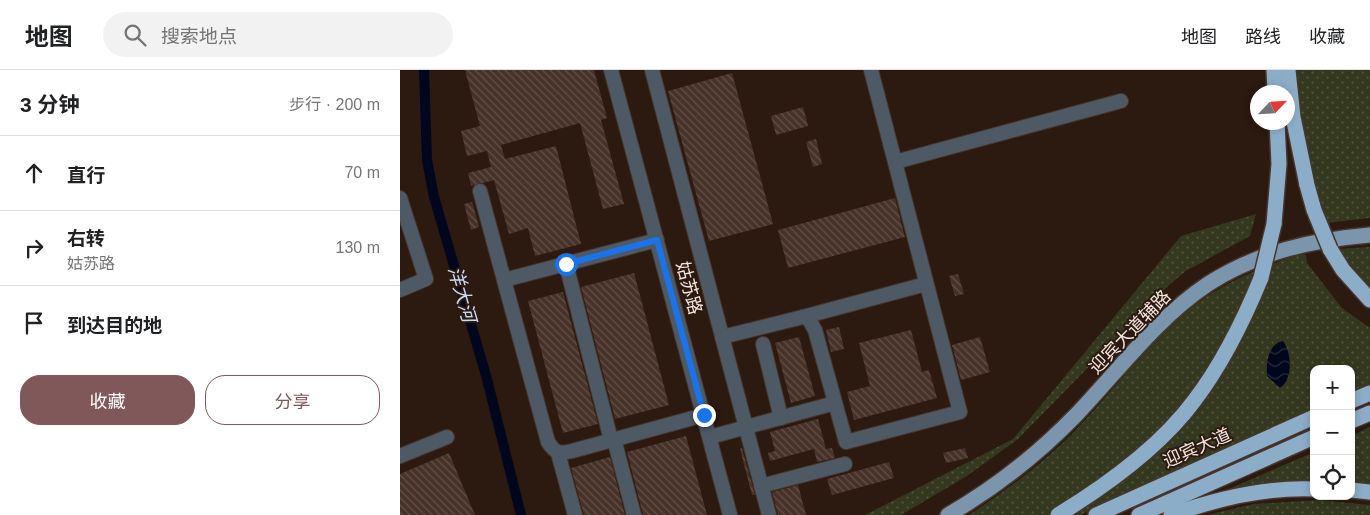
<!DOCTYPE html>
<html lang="zh">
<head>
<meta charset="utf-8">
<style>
  :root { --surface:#fff; --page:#f2f2f2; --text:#202124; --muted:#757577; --line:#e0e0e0; --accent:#805859 }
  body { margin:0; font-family:Helvetica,"Noto Sans SC",sans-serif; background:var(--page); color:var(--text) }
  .controls { position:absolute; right:15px; bottom:15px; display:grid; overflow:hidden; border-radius:10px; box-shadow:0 2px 8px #0003 }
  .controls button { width:45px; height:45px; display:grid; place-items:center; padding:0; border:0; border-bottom:1px solid var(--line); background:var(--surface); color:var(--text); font:25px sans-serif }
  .compass { position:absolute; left:850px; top:15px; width:45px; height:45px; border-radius:50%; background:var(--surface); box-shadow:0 2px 8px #0003; rotate:65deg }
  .stop { position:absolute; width:15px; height:15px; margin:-11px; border:4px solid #1a73e8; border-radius:50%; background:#fff }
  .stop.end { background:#1a73e8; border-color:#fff; box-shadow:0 1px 5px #0008 }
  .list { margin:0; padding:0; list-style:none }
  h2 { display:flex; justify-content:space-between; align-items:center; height:65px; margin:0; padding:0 20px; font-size:21px }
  h2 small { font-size:16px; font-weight:400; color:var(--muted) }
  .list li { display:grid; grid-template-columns:32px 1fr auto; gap:15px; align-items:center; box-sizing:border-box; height:75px; padding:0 20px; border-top:1px solid var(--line) }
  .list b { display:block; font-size:19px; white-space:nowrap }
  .list p { margin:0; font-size:16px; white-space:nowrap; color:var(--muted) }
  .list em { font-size:16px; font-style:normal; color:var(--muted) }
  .actions { display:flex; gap:10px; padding:15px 20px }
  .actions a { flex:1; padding:11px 0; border:1px solid var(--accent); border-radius:20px; text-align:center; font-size:18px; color:var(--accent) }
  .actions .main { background:var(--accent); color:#fff }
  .icon { flex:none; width:28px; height:28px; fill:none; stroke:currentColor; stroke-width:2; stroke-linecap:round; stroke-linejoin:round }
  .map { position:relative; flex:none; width:970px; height:445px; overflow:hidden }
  header { display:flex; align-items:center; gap:30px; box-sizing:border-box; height:70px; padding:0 25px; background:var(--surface); border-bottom:1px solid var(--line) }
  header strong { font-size:24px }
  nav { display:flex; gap:28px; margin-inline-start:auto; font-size:18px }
  .search { width:350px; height:45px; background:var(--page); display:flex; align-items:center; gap:12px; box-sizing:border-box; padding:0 18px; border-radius:28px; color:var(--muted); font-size:19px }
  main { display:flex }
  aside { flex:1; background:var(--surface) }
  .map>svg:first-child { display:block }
</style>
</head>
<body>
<header>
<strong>地图</strong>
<div class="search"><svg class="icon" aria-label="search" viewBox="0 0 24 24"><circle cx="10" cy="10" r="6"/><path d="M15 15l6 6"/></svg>搜索地点</div>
<nav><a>地图</a><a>路线</a><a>收藏</a></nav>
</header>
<main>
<aside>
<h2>3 分钟<small>步行 · 200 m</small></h2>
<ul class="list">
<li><svg class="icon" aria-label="ahead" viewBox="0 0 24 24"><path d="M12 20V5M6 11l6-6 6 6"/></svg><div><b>直行</b></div><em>70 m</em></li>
<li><svg class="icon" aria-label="right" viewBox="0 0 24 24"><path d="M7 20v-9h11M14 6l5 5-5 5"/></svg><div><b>右转</b><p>姑苏路</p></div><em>130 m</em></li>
<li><svg class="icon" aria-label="arrive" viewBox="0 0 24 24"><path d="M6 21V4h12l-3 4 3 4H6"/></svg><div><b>到达目的地</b></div></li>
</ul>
<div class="actions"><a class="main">收藏</a><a>分享</a></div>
</aside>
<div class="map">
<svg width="970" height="445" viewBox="0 0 970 445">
  <defs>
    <pattern id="grass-dots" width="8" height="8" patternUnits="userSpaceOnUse" patternTransform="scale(1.25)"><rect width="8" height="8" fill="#33381e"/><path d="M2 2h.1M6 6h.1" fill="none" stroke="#51553e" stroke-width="1.8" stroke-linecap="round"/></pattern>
    <pattern id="water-waves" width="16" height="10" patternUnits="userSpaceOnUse" patternTransform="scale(1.25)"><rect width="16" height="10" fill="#00071d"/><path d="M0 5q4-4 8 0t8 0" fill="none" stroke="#262b3d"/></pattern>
    <pattern id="building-back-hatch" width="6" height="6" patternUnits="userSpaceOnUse" patternTransform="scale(1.25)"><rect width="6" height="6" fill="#473229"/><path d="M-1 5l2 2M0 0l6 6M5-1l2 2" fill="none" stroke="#625048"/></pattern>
  </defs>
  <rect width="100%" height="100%" fill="#2c1910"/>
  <!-- grass -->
  <g fill="url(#grass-dots)">
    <polygon points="892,0 970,0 970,148 926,153 911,110"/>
    <polygon points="856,144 850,166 786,201 769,215 618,369 567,406 501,445 465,445 613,369 781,166"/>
    <polygon points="970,177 970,224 954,206 937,179"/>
    <path d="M900,184l6,1 1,8 35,45 28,20v62l-19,8v-29h-37v46l-234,100h-111c35,-23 69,-48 99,-77 44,-43 79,-98 129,-135 32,-23 66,-36 103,-49z"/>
    <polygon points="970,357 970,420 951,419 951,366"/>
    <polygon points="914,382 914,416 815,425"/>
    <polygon points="919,430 970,435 970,445 807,445 853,434"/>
  </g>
  <!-- water -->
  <path fill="url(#water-waves)" d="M883,271c9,12 10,39 -3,47l-13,-12c-1,-13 1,-32 16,-35z"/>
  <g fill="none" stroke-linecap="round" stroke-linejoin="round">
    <!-- canal -->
    <polyline stroke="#00071d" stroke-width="10" points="24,0 27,90 34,127 87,309 121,445"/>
  </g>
  <!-- building -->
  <g fill="url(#building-back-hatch)">
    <polygon points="65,0 194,0 207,48 201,50 224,134 203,139 180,53 101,75 105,89 156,76 181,174 135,186 128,158 109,164 94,110 71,116 68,103 91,97 87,81 67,86 61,61 80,56"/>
    <polygon points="332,3 373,154 309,171 268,21"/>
    <polygon points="403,37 408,56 376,65 371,46"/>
    <polygon points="416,69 422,94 413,97 406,72"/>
    <polygon points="495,128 505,167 388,198 378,160"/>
    <polygon points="72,132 79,157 71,160 64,134"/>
    <polygon points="234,203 269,335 215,349 181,217"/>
    <polygon points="558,204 564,224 555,226 549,206"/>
    <polygon points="163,222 198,354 163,363 128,231"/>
    <polygon points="439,257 444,279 431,282 426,260"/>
    <polygon points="511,260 522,302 529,300 537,328 454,350 447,322 470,316 459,273"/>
    <polygon points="399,267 415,326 391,333 375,273"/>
    <polygon points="580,267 590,302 561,310 552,275"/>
    <polygon points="418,349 426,379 432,378 435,388 417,392 414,379 370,391 368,383 375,381 370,362"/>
    <polygon points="286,366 307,445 243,445 227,382"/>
    <polygon points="342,378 355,425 352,425 340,379"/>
    <polygon points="565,378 568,388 546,393 543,383"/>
    <polygon points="49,383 75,445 0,445 0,404"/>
    <polygon points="210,387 225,445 184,445 171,398"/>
    <polygon points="489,392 494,408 432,425 427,409"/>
    <polygon points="398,415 406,445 378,445 372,422"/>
  </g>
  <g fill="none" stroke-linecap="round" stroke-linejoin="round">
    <!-- minor casing -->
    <g stroke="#48362d" stroke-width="16">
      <g id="minor">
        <polyline points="211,0 330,445"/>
        <polyline points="252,0 369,445"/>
        <polyline points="495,92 721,31"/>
        <polyline points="80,121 104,210 257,170"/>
        <polyline points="0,128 26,209 0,220"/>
        <polyline points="166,194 211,370"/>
        <path d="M104,210l44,162c7,11 11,12 24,9l132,-36"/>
        <polyline points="403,247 526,214"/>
        <polyline points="322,267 403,247 408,248 415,260 446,372 560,342 471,0"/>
        <polyline points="363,274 381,348"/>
        <polyline points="310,367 435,333"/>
        <polyline points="214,369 234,445"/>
        <polyline points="158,383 175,445"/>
        <polyline points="0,386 47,367"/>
        <polyline points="361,416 445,394"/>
      </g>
    </g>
    <!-- major casing -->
    <g stroke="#48362d" stroke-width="18">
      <path id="major" d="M548,445c47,-27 90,-61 128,-100 42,-44 81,-97 132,-131 50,-32 104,-44 162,-49"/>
    </g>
    <!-- highway casing -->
    <g stroke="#48362d" stroke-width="18">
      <g id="highway">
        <polyline points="874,0 875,22"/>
        <polyline points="888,0 893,47 907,115"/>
        <polyline points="874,154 879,94 877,52"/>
        <polyline points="930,179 943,200 970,230"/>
        <polyline points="951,331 970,323"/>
        <polyline points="951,351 970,343"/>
        <polyline points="951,420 970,422"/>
        <path d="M658,445c49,-30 102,-68 136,-114 29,-38 49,-79 67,-123"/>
        <polyline points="696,445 914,347"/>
        <polyline points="739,445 914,367"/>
        <path d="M771,445c45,-16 94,-28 143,-26"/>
      </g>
    </g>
    <!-- minor -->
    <use href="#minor" stroke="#4d5a65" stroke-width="14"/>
    <!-- major -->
    <use href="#major" stroke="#7a95ac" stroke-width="15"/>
    <!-- highway -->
    <use href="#highway" stroke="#8cadc8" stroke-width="15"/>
    <!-- highway-bridge casing -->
    <g stroke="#48362d" stroke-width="18" stroke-linecap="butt">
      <g id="highway-bridge">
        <polyline points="907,115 914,140 930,179"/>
        <polyline points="861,208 874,154"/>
      </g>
    </g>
    <!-- highway-bridge -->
    <use href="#highway-bridge" stroke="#8cadc8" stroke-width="15"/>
  </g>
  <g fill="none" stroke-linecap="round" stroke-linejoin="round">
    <!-- route -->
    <polyline stroke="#1a73e8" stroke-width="6" points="166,194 257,170 304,345"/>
  </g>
  <g text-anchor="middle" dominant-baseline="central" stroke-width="4" stroke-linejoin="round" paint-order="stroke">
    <!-- street labels -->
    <g font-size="18" fill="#f3e5df" stroke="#2c1910">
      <text transform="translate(289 218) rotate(75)">姑苏路</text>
      <text transform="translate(730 262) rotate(-46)">迎宾大道辅路</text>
      <text transform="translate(797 378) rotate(-24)">迎宾大道</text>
    </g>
    <!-- water labels -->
    <g font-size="19" font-style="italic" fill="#c3daf9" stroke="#2c1910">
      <text transform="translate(62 224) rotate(74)">洋大河</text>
    </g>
  </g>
</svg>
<div class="controls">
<button>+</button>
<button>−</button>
<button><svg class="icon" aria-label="locate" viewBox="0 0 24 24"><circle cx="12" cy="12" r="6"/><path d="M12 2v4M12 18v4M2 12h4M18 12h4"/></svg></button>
</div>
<svg class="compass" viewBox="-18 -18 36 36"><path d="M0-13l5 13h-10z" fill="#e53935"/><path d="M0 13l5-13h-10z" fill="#757577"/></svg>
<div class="stop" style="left:166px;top:194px"></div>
<div class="stop end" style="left:304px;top:345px"></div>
</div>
</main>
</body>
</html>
